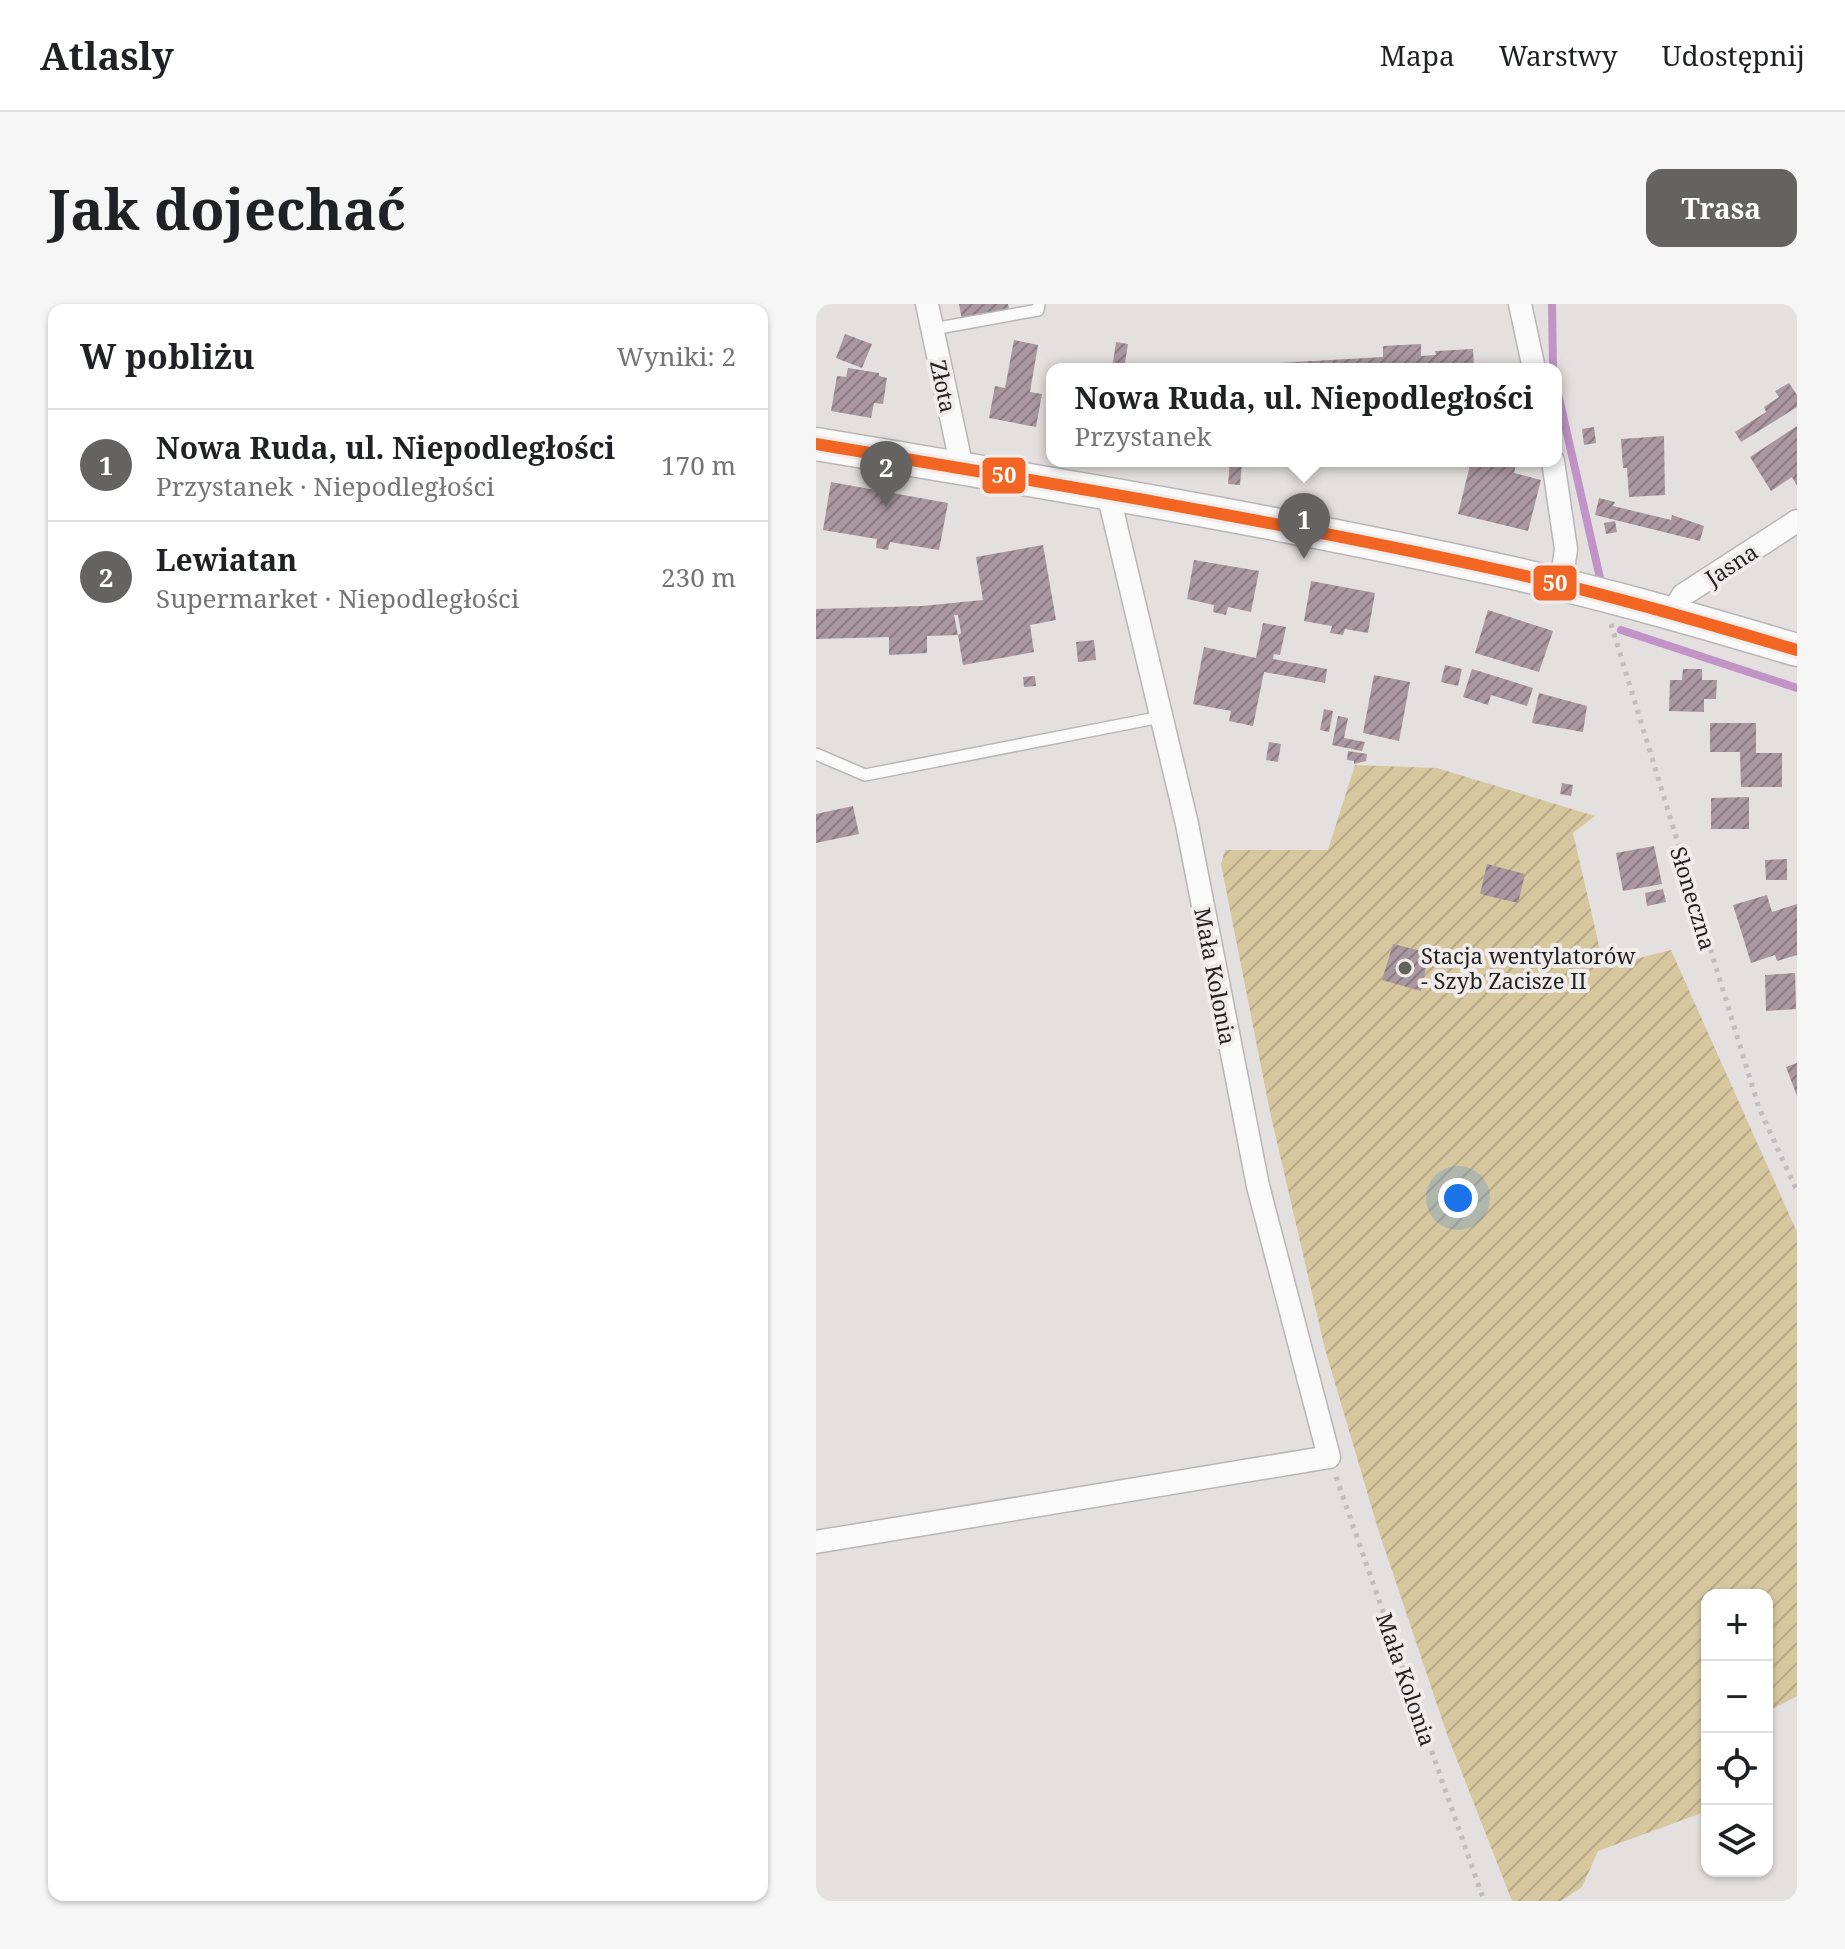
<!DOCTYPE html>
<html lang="pl">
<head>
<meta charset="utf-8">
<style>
  :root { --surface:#fff; --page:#f6f6f6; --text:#202124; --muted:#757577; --line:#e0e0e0; --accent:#656362 }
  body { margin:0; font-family:"Noto Serif",serif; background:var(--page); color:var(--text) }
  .controls { position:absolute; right:24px; bottom:24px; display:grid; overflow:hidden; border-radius:16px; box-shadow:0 2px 6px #0004 }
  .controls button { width:72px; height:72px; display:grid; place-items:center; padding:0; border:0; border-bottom:2px solid var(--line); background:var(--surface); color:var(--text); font:40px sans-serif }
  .you { position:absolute; left:642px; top:894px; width:28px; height:28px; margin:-20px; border:6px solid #fff; border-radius:50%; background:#1a73e8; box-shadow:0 0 0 12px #1a73e833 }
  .badge { display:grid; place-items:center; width:52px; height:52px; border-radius:50%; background:var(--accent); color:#fff; font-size:26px; font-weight:700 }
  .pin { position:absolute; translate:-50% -66px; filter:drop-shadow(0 2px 4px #0008) }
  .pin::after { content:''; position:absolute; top:42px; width:28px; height:24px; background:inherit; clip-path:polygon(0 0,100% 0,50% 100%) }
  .popup { position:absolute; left:230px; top:59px; width:516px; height:104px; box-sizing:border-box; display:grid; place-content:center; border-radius:16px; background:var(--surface); filter:drop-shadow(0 2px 6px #0005); font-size:26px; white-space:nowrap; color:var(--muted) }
  .popup b { font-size:30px; color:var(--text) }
  .popup::after { content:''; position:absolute; left:50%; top:100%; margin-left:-16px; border:16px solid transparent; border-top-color:var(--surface) }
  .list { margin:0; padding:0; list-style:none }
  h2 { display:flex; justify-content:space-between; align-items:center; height:104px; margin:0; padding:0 32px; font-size:34px }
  h2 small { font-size:26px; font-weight:400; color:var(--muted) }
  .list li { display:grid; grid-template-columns:52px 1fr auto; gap:24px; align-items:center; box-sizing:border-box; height:112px; padding:0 32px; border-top:2px solid var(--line) }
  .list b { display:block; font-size:30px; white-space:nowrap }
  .list p { margin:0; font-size:26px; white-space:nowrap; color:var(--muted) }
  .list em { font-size:26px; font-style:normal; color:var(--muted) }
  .icon { flex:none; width:44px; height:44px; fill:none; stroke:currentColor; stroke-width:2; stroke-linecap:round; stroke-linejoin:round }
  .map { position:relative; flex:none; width:981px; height:1597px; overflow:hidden; border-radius:16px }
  header { display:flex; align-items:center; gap:48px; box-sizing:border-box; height:112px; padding:0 40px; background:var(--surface); border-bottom:2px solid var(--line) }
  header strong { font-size:38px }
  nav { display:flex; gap:44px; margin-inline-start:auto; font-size:28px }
  .intro { display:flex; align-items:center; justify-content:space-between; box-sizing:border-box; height:192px; padding:0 48px }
  h1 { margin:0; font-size:56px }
  .button { padding:20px 36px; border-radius:16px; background:var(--accent); color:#fff; font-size:28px; font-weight:700 }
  main { display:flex; gap:48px; padding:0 48px }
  aside { flex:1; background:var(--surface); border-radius:16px; box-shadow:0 2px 6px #0004 }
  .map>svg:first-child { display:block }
</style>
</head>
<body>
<header>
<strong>Atlasly</strong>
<nav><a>Mapa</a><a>Warstwy</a><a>Udostępnij</a></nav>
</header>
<div class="intro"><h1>Jak dojechać</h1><a class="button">Trasa</a></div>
<main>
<aside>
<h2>W pobliżu<small>Wyniki: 2</small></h2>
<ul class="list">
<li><span class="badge">1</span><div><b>Nowa Ruda, ul. Niepodległości</b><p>Przystanek · Niepodległości</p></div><em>170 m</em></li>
<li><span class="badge">2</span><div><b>Lewiatan</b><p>Supermarket · Niepodległości</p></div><em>230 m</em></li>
</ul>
</aside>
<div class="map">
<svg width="981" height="1597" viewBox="0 0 981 1597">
  <defs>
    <pattern id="garden-furrows" width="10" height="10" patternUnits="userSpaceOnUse" patternTransform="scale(2)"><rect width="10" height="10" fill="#d7c79e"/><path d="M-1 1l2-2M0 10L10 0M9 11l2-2" fill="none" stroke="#b8aa88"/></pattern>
    <pattern id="building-hatch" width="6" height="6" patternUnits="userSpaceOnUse" patternTransform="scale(2)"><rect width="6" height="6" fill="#aa979f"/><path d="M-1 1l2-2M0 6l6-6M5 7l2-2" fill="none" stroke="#8a7b81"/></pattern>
  </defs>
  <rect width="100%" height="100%" fill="#e3e0df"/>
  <!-- garden -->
  <polygon fill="url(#garden-furrows)" points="539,461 621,464 779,512 757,529 788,663 855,646 981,928 981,1392 951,1408 951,1291 891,1291 891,1507 782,1547 766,1583 745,1597 696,1597 632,1433 562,1225 509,1045 454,808 405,560 409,546 512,546"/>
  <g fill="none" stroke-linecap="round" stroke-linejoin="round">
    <!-- stream -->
    <g stroke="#c193c7" stroke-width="8">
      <polyline points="736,0 737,65"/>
      <polyline points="740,81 784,274"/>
      <polyline points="805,326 981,384"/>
    </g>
  </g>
  <!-- building -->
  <g fill="url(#building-hatch)">
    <polygon points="143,0 192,0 193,6 146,16"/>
    <polygon points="29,30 56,40 46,64 20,54"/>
    <polygon points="198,36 222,41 214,88 226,90 220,123 173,114 179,82 189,84"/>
    <polygon points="300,38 312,40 308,65 296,65"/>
    <polygon points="605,40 605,52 620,51 619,47 657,45 658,65 428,65 428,61 567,53 567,42"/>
    <polygon points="32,64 63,69 63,72 71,74 67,100 58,99 55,114 15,107 21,72 30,73"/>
    <polygon points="973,79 981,91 981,103 925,138 919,128 950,108 948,103 963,93 959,87"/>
    <polygon points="981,122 981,182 976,173 955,187 934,153"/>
    <polygon points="778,123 780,139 768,141 766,125"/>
    <polygon points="848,132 849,191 813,193 811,164 807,164 805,135"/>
    <polygon points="655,157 701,157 698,169 725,176 712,227 642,210"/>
    <polygon points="414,158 426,159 424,181 412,180"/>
    <polygon points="15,178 132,199 123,246 74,238 72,246 60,244 61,235 7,226"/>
    <polygon points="783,194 799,198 797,202 855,216 856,211 888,222 884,237 779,211"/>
    <polygon points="799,217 801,228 790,230 788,219"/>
    <polygon points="227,241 240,316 214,321 218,348 147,361 142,331 145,329 142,311 138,311 142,331 111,332 111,349 73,351 73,333 0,335 0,305 106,302 167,296 160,253"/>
    <polygon points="378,256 443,267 435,308 412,303 410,311 397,308 398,301 371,295"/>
    <polygon points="495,277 559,289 552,329 529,325 527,331 514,329 516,322 488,317"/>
    <polygon points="672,306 737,327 723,368 659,349"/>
    <polygon points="447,319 470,323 464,351 458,350 457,355 511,365 509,379 448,368 437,422 413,417 415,407 377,400 388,343 440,354"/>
    <polygon points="278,336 280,356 262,358 260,338"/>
    <polygon points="629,361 646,365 642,382 625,378"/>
    <polygon points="656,365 717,384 711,402 675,391 672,401 647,393"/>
    <polygon points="867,365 886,365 886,376 901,376 900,395 888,395 888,408 853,407 854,376 866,376"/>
    <polygon points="558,371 594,378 583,437 547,429"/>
    <polygon points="219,372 220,382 208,383 207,373"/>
    <polygon points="723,389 771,402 767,428 716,419"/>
    <polygon points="508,405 517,407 513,428 504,426"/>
    <polygon points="522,412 532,414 528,434 549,438 546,447 516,441"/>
    <polygon points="894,419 940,419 940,449 966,449 966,483 925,483 924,448 894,448"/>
    <polygon points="453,438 465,440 462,458 450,456"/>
    <polygon points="532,447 551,450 550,457 538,460 538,457 531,456"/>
    <polygon points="746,479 757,481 755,492 744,490"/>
    <polygon points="933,493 933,525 895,525 895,494"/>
    <polygon points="37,502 43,530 0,539 0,510"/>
    <polygon points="838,542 846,580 807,587 800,549"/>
    <polygon points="971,555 971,576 950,576 949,556"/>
    <polygon points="671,560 709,570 702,599 664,590"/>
    <polygon points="847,585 850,598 831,602 829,589"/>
    <polygon points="951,591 956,608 981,600 981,651 961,657 959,651 935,659 917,601"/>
    <polygon points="577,640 613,649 605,687 566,676"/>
    <polygon points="979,669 980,705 950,707 949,671"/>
    <polygon points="981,759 981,792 970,763"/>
  </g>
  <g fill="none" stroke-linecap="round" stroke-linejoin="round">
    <!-- lane casing -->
    <g stroke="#b8b6b6" stroke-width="14">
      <g id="lane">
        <polyline points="117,25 222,6 223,0"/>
        <polyline points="0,450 49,471 345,413"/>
      </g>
    </g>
    <!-- street casing -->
    <g stroke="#b8b6b6" stroke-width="25">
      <g id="street">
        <polyline points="111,0 146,164"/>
        <polyline points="704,0 718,65"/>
        <polyline points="737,157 750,245 745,281"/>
        <polyline points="856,309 867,291 981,217"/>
        <polyline points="0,1238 513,1153 442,882 371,520 292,189"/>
      </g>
    </g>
    <!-- secondary casing -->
    <g stroke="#b8b6b6" stroke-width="35">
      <path id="secondary" d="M0,140c228,38 457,76 683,126 101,22 200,51 298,80"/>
    </g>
    <!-- path -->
    <g stroke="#bfbebe" stroke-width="5" stroke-dasharray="4 6" stroke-linecap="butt">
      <polyline points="795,320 943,804 981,887"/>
      <polyline points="520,1173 668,1597"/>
    </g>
    <!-- lane -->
    <use href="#lane" stroke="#fbfafa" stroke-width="11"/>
    <!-- street -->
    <use href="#street" stroke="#fbfafa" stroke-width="22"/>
    <!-- secondary -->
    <use href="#secondary" stroke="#fbfafa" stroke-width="32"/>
    <!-- bus-1 casing -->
    <g stroke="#f1ecec" stroke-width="18">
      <path id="bus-1" d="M0,140c228,38 457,76 683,126 101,22 200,51 298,80"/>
    </g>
    <!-- bus-1 -->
    <use href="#bus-1" stroke="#f26522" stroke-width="12"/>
  </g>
  <!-- markers -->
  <circle fill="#656362" stroke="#f1ecec" stroke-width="3" cx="589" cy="664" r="8"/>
  <g text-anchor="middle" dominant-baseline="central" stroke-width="8" stroke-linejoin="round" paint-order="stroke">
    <!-- street labels -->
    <g font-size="22" fill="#211f1f" stroke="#f1ecec">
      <text transform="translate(128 82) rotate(78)">Złota</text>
      <text transform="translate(915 260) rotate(-33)">Jasna</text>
      <text transform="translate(878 594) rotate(73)">Słoneczna</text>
      <text transform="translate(400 672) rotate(79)">Mała Kolonia</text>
      <text transform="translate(591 1375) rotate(71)">Mała Kolonia</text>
    </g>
    <!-- poi labels -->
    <g font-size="22" fill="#211f1f" stroke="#f1ecec" text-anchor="start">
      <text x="605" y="651">Stacja wentylatorów<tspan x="605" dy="25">- Szyb Zacisze II</tspan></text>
    </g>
  </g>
  <g stroke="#f1ecec" stroke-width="3">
    <rect x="165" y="152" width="46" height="39" rx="8" fill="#f26522"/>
    <rect x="716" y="260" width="46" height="38" rx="8" fill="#f26522"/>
  </g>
  <g font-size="22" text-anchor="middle" font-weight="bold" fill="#fff">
    <text x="188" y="179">50</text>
    <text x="739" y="287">50</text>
  </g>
</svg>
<div class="controls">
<button>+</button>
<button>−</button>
<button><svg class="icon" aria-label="locate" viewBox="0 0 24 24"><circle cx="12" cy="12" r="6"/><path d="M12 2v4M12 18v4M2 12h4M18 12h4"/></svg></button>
<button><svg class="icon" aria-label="layers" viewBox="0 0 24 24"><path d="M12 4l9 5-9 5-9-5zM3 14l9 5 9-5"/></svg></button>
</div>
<div class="you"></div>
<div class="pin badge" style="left:488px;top:255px">1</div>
<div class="popup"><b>Nowa Ruda, ul. Niepodległości</b>Przystanek</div>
<div class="pin badge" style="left:70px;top:203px">2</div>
</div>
</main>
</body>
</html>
